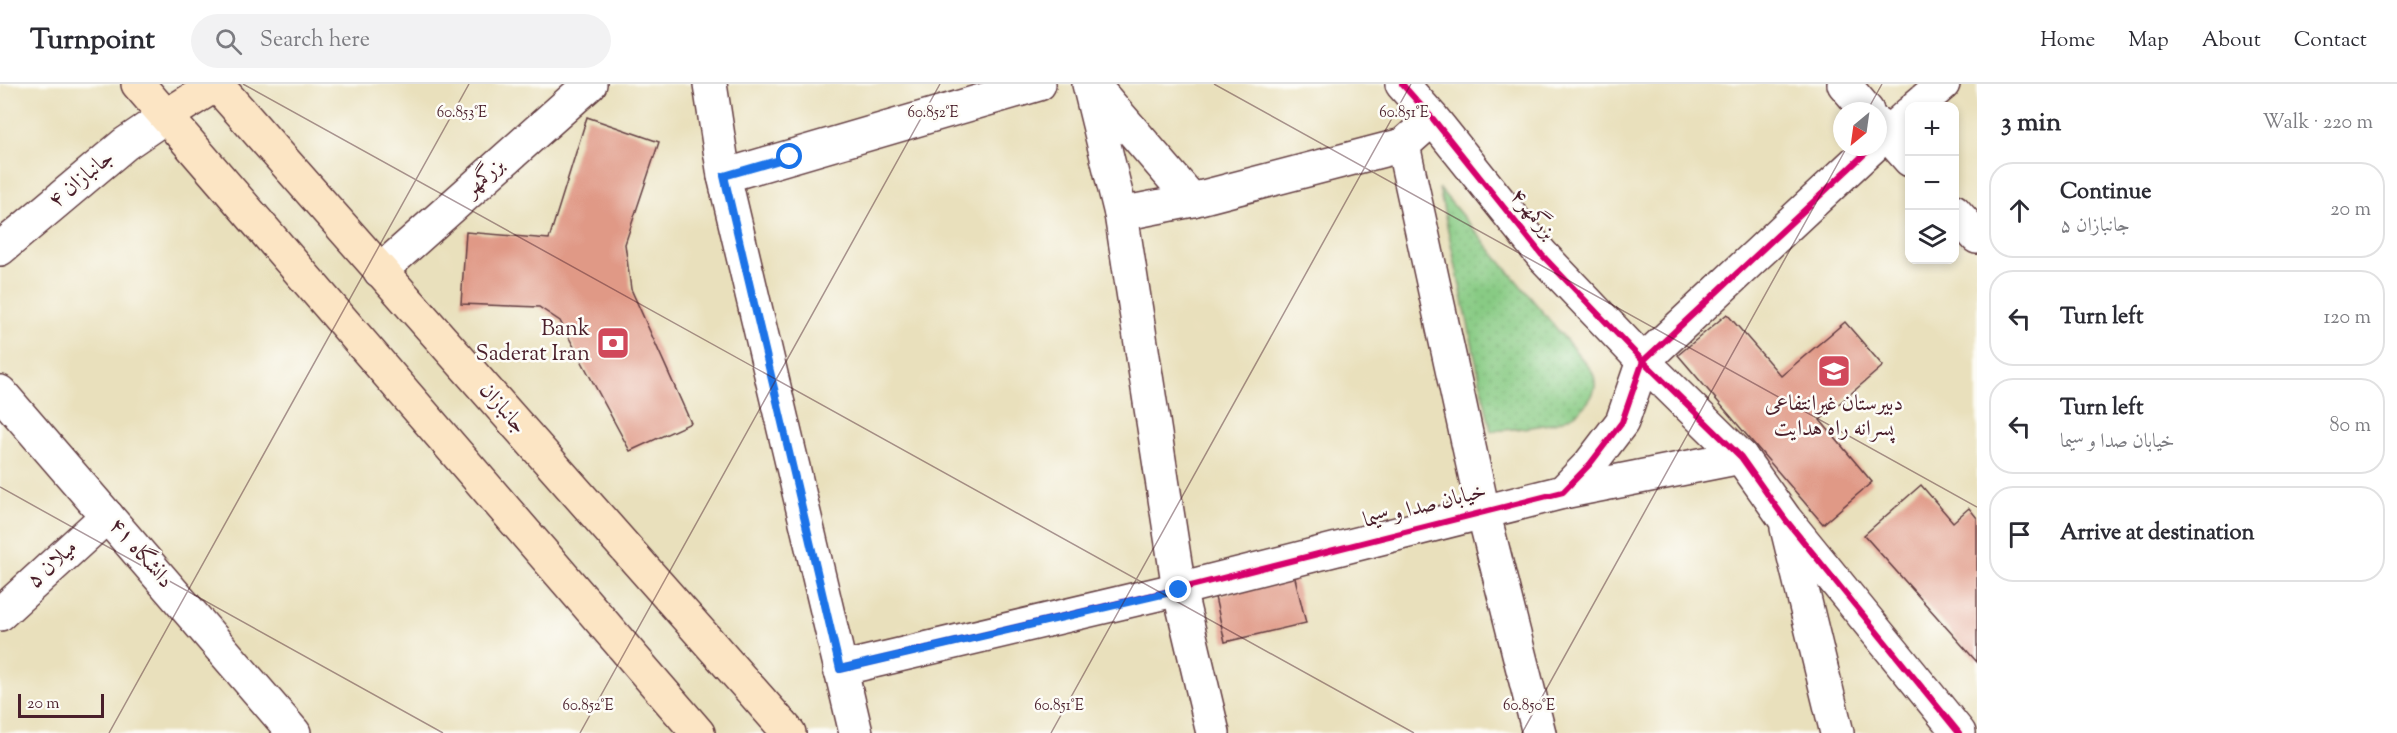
<!DOCTYPE html>
<html lang="en">
<head>
<meta charset="utf-8">
<style>
  :root { --surface:#fff; --page:#f2f2f3; --text:#2b2b33; --muted:#7c7c81; --line:#e1e1e2 }
  body { margin:0; font-family:"Sorts Mill Goudy",Amiri,serif; background:var(--page); color:var(--text) }
  .controls { position:absolute; right:18px; top:18px; display:grid; overflow:hidden; border-radius:12px; box-shadow:0 3px 9px #0003 }
  .controls button { width:54px; height:54px; display:grid; place-items:center; padding:0; border:0; border-bottom:2px solid var(--line); background:var(--surface); color:var(--text); font:30px sans-serif }
  .compass { position:absolute; left:1833px; top:18px; width:54px; height:54px; border-radius:50%; background:var(--surface); box-shadow:0 3px 9px #0003; rotate:209deg }
  .scale { position:absolute; left:18px; bottom:15px; width:86px; box-sizing:border-box; padding-left:6px; border:3px solid #4a1f2b; border-top:0; font-size:16px; line-height:21px; white-space:nowrap; color:#4a1f2b; -webkit-text-stroke:4px #fdfcf7; paint-order:stroke }
  .stop { position:absolute; width:18px; height:18px; margin:-14px; border:4px solid #1a73e8; border-radius:50%; background:#fff }
  .stop.end { background:#1a73e8; border-color:#fff; box-shadow:0 2px 6px #0008 }
  .list { margin:0; padding:0; list-style:none }
  h2 { display:flex; justify-content:space-between; align-items:center; height:78px; margin:0; padding:0 24px; font-size:26px }
  h2 small { font-size:20px; font-weight:400; color:var(--muted) }
  .list li { display:grid; grid-template-columns:39px 1fr auto; gap:18px; align-items:center; box-sizing:border-box; height:96px; margin:0 12px 12px; padding:0 12px; border:2px solid var(--line); border-radius:24px }
  .list b { display:block; font-size:22px; white-space:nowrap }
  .list p { margin:0; font-size:20px; white-space:nowrap; color:var(--muted) }
  .list em { font-size:20px; font-style:normal; color:var(--muted) }
  .icon { flex:none; width:33px; height:33px; fill:none; stroke:currentColor; stroke-width:2; stroke-linecap:round; stroke-linejoin:round }
  .map { position:relative; flex:none; width:1977px; height:649px; overflow:hidden }
  header { display:flex; align-items:center; gap:36px; box-sizing:border-box; height:84px; padding:0 30px; background:var(--surface); border-bottom:2px solid var(--line) }
  header strong { font-size:28px }
  nav { display:flex; gap:33px; margin-inline-start:auto; font-size:21px }
  .search { width:420px; height:54px; background:var(--page); display:flex; align-items:center; gap:15px; box-sizing:border-box; padding:0 21px; border-radius:33px; color:var(--muted); font-size:22px }
  main { display:flex }
  aside { flex:1; background:var(--surface) }
  .map>svg:first-child { display:block }
</style>
</head>
<body>
<header>
<strong>Turnpoint</strong>
<div class="search"><svg class="icon" aria-label="search" viewBox="0 0 24 24"><circle cx="10" cy="10" r="6"/><path d="M15 15l6 6"/></svg>Search here</div>
<nav><a>Home</a><a>Map</a><a>About</a><a>Contact</a></nav>
</header>
<main>
<div class="map">
<svg width="1977" height="649" viewBox="0 0 1977 649">
  <defs>
    <pattern id="grass-dots" width="8" height="8" patternUnits="userSpaceOnUse" patternTransform="scale(1.5)"><rect width="8" height="8" fill="#88cb84"/><path d="M2 2h.1M6 6h.1" fill="none" stroke="#77ae72" stroke-width="1.8" stroke-linecap="round"/></pattern>
  </defs>
  <rect width="100%" height="100%" fill="#fdfcf7"/>
  <filter id="ink" filterUnits="userSpaceOnUse"><feTurbulence type="fractalNoise" baseFrequency=".0167" numOctaves="2"/><feDisplacementMap in="SourceGraphic" scale="12" xChannelSelector="R" yChannelSelector="G"/><feConvolveMatrix kernelMatrix="1 2 1 2 8 2 1 2 1" color-interpolation-filters="sRGB"/></filter>
  <filter id="wash" filterUnits="userSpaceOnUse"><feTurbulence type="fractalNoise" baseFrequency=".008" numOctaves="4" result="noise"/><feDisplacementMap in="SourceGraphic" scale="24" xChannelSelector="R" yChannelSelector="G"/><feGaussianBlur stdDeviation="1.35" result="paint"/><feColorMatrix in="noise" values="0 0 0 0 0 0 0 0 0 0 0 0 0 0 0 0 0 1.4 0 .05"/><feComposite in="paint" operator="in"/></filter>
  <g filter="url(#wash)">
    <rect width="100%" height="100%" fill="#e9e0bc"/>
    <!-- grass -->
    <path fill="url(#grass-dots)" stroke="#697558" stroke-width="1.5" d="M1439,104l153,183c12,23 -13,45 -35,51 -21,6 -45,7 -66,9z"/>
    <g id="blocks">
      <!-- building -->
      <g fill="#e09986">
        <polygon points="587,33 659,58 625,160 631,205 691,339 630,367 560,237 539,223 461,220 466,148 549,155"/>
        <polygon points="1727,230 1781,292 1845,238 1883,282 1820,336 1872,398 1823,440 1678,271"/>
        <polygon points="1921,401 1953,438 1969,424 1977,434 1977,578 1864,451"/>
        <polygon points="1294,490 1306,539 1225,558 1215,513"/>
      </g>
    </g>
  </g>
  <g filter="url(#ink)">
    <use href="#blocks" fill-opacity="0" stroke="#623c41" stroke-width="1.5"/>
    <g fill="none" stroke-linecap="round" stroke-linejoin="round">
      <!-- minor casing -->
      <g stroke="#623c41" stroke-width="36">
        <g id="minor">
          <polyline points="710,0 724,92 856,649"/>
          <polyline points="1089,0 1121,130 1179,505 1213,649"/>
          <polyline points="1402,0 1433,35 1542,171 1643,277 1741,373 1785,435 1959,649"/>
          <polyline points="1844,0 1867,27"/>
          <polyline points="1093,1 1192,116"/>
          <polyline points="1917,22 1943,0"/>
          <polyline points="1878,40 1910,76"/>
          <polyline points="1878,58 1910,29"/>
          <polyline points="1403,61 1483,427 1539,649"/>
          <polyline points="724,92 1039,0"/>
          <polyline points="1954,127 1977,153"/>
          <polyline points="1121,130 1192,116 1403,61 1420,46"/>
          <polyline points="0,165 125,60 166,32"/>
          <polyline points="0,308 294,649"/>
          <polyline points="1563,408 1741,373"/>
          <polyline points="1787,444 1837,649"/>
          <polyline points="0,530 107,432"/>
          <polyline points="840,585 1179,505 1563,408 1590,380 1622,338 1643,277 1872,63"/>
        </g>
      </g>
      <!-- tertiary casing -->
      <g stroke="#623c41" stroke-width="36">
        <polyline id="tertiary" points="380,187 590,0"/>
      </g>
      <!-- secondary casing -->
      <g stroke="#623c41" stroke-width="36">
        <g id="secondary">
          <polyline points="138,0 698,649"/>
          <polyline points="216,0 789,649"/>
          <polyline points="166,32 217,0"/>
        </g>
      </g>
      <!-- minor -->
      <use href="#minor" stroke="#fff" stroke-width="33"/>
      <!-- tertiary -->
      <use href="#tertiary" stroke="#fff" stroke-width="33"/>
      <!-- secondary -->
      <use href="#secondary" stroke="#fce5c4" stroke-width="33"/>
      <!-- cycleway casing -->
      <g stroke="#fdfcf7" stroke-width="10">
        <g id="cycleway">
          <polyline points="1402,0 1433,35 1542,171 1643,277 1741,373 1785,435 1959,649"/>
          <polyline points="840,585 1179,505 1563,408 1590,380 1622,338 1643,277 1872,63"/>
        </g>
      </g>
      <!-- cycleway -->
      <use href="#cycleway" stroke="#d6006c" stroke-width="6"/>
    </g>
  </g>
  <g fill="none" stroke-linecap="round" stroke-linejoin="round" filter="url(#ink)">
    <!-- route -->
    <polyline stroke="#1a73e8" stroke-width="8" points="790,73 724,92 840,585 1179,506"/>
  </g>
  <!-- ticks -->
  <path fill="none" stroke="#4a1f2b" stroke-width="1.5" stroke-opacity="0.45" d="M243,0l1171,649M1214,0l763,423M1867,27l15,-27M0,403l443,246M109,649l360,-649M580,649l360,-649M1051,649l360,-649M1522,649l325,-586"/>
  <!-- icons -->
  <defs>
    <g id="bank-square" transform="scale(1.725)"><rect x="-9" y="-9" width="18" height="18" rx="4" fill="#d1495b" stroke="#fdfcf7"/><path d="M-6-4H6V4H-6ZM0-2.3a2.3 2.3 0 1 0 0 4.6a2.3 2.3 0 1 0 0-4.6Z" fill="#fff"/></g>
    <g id="school-square" transform="scale(1.725)"><rect x="-9" y="-9" width="18" height="18" rx="4" fill="#d1495b" stroke="#fdfcf7"/><path d="M0-5L7-2L0 1L-7-2ZM-4 1L0 2.5L4 1V4Q0 6-4 4Z" fill="#fff"/></g>
  </defs>
  <g fill-rule="evenodd">
    <use href="#bank-square" x="613" y="259"/>
    <use href="#school-square" x="1834" y="287"/>
  </g>
  <g text-anchor="middle" dominant-baseline="central" stroke-width="5" stroke-linejoin="round" paint-order="stroke">
    <!-- street labels -->
    <g font-size="22" fill="#4a1f2b" stroke="#fdfcf7">
      <text transform="translate(485 94) rotate(-42)">بزرگمهر</text>
      <text transform="translate(82 96) rotate(-40)">جانبازان ۴</text>
      <text transform="translate(1532 131) rotate(51)">بزرگمهر۴</text>
      <text transform="translate(502 325) rotate(49)">جانبازان</text>
      <text transform="translate(1425 423) rotate(-14)">خیابان صدا و سیما</text>
      <text transform="translate(140 470) rotate(49)">دانشگاه ۴۱</text>
      <text transform="translate(53 481) rotate(-43)">میلان ۵</text>
    </g>
    <!-- poi labels -->
    <g font-size="22" fill="#4a1f2b" stroke="#fdfcf7" text-anchor="end">
      <text x="590" y="246">Bank<tspan x="590" dy="25">Saderat Iran</tspan></text>
      <text x="1834" y="321" text-anchor="middle">دبیرستان غیرانتفاعی<tspan x="1834" dy="25">پسرانه راه هدایت</tspan></text>
    </g>
  </g>
  <g font-size="15" text-anchor="middle" fill="#4a1f2b" stroke="#fdfcf7" stroke-width="5" stroke-linejoin="round" paint-order="stroke">
    <text x="462" y="33">60.853°E</text>
    <text x="933" y="33">60.852°E</text>
    <text x="1404" y="33">60.851°E</text>
    <text x="588" y="626">60.852°E</text>
    <text x="1059" y="626">60.851°E</text>
    <text x="1529" y="626">60.850°E</text>
  </g>
</svg>
<div class="controls">
<button>+</button>
<button>−</button>
<button><svg class="icon" aria-label="layers" viewBox="0 0 24 24"><path d="M12 4l9 5-9 5-9-5zM3 14l9 5 9-5"/></svg></button>
</div>
<svg class="compass" viewBox="-18 -18 36 36"><path d="M0-13l5 13h-10z" fill="#e53935"/><path d="M0 13l5-13h-10z" fill="#7c7c81"/></svg>
<div class="scale">20 m</div>
<div class="stop" style="left:790px;top:73px"></div>
<div class="stop end" style="left:1179px;top:506px"></div>
</div>
<aside>
<h2>3 min<small>Walk · 220 m</small></h2>
<ul class="list">
<li><svg class="icon" aria-label="ahead" viewBox="0 0 24 24"><path d="M12 20V5M6 11l6-6 6 6"/></svg><div><b>Continue</b><p>جانبازان ۵</p></div><em>20 m</em></li>
<li><svg class="icon" aria-label="left" viewBox="0 0 24 24"><path d="M17 20v-9H6M10 6l-5 5 5 5"/></svg><div><b>Turn left</b></div><em>120 m</em></li>
<li><svg class="icon" aria-label="left" viewBox="0 0 24 24"><path d="M17 20v-9H6M10 6l-5 5 5 5"/></svg><div><b>Turn left</b><p>خیابان صدا و سیما</p></div><em>80 m</em></li>
<li><svg class="icon" aria-label="arrive" viewBox="0 0 24 24"><path d="M6 21V4h12l-3 4 3 4H6"/></svg><div><b>Arrive at destination</b></div></li>
</ul>
</aside>
</main>
</body>
</html>
